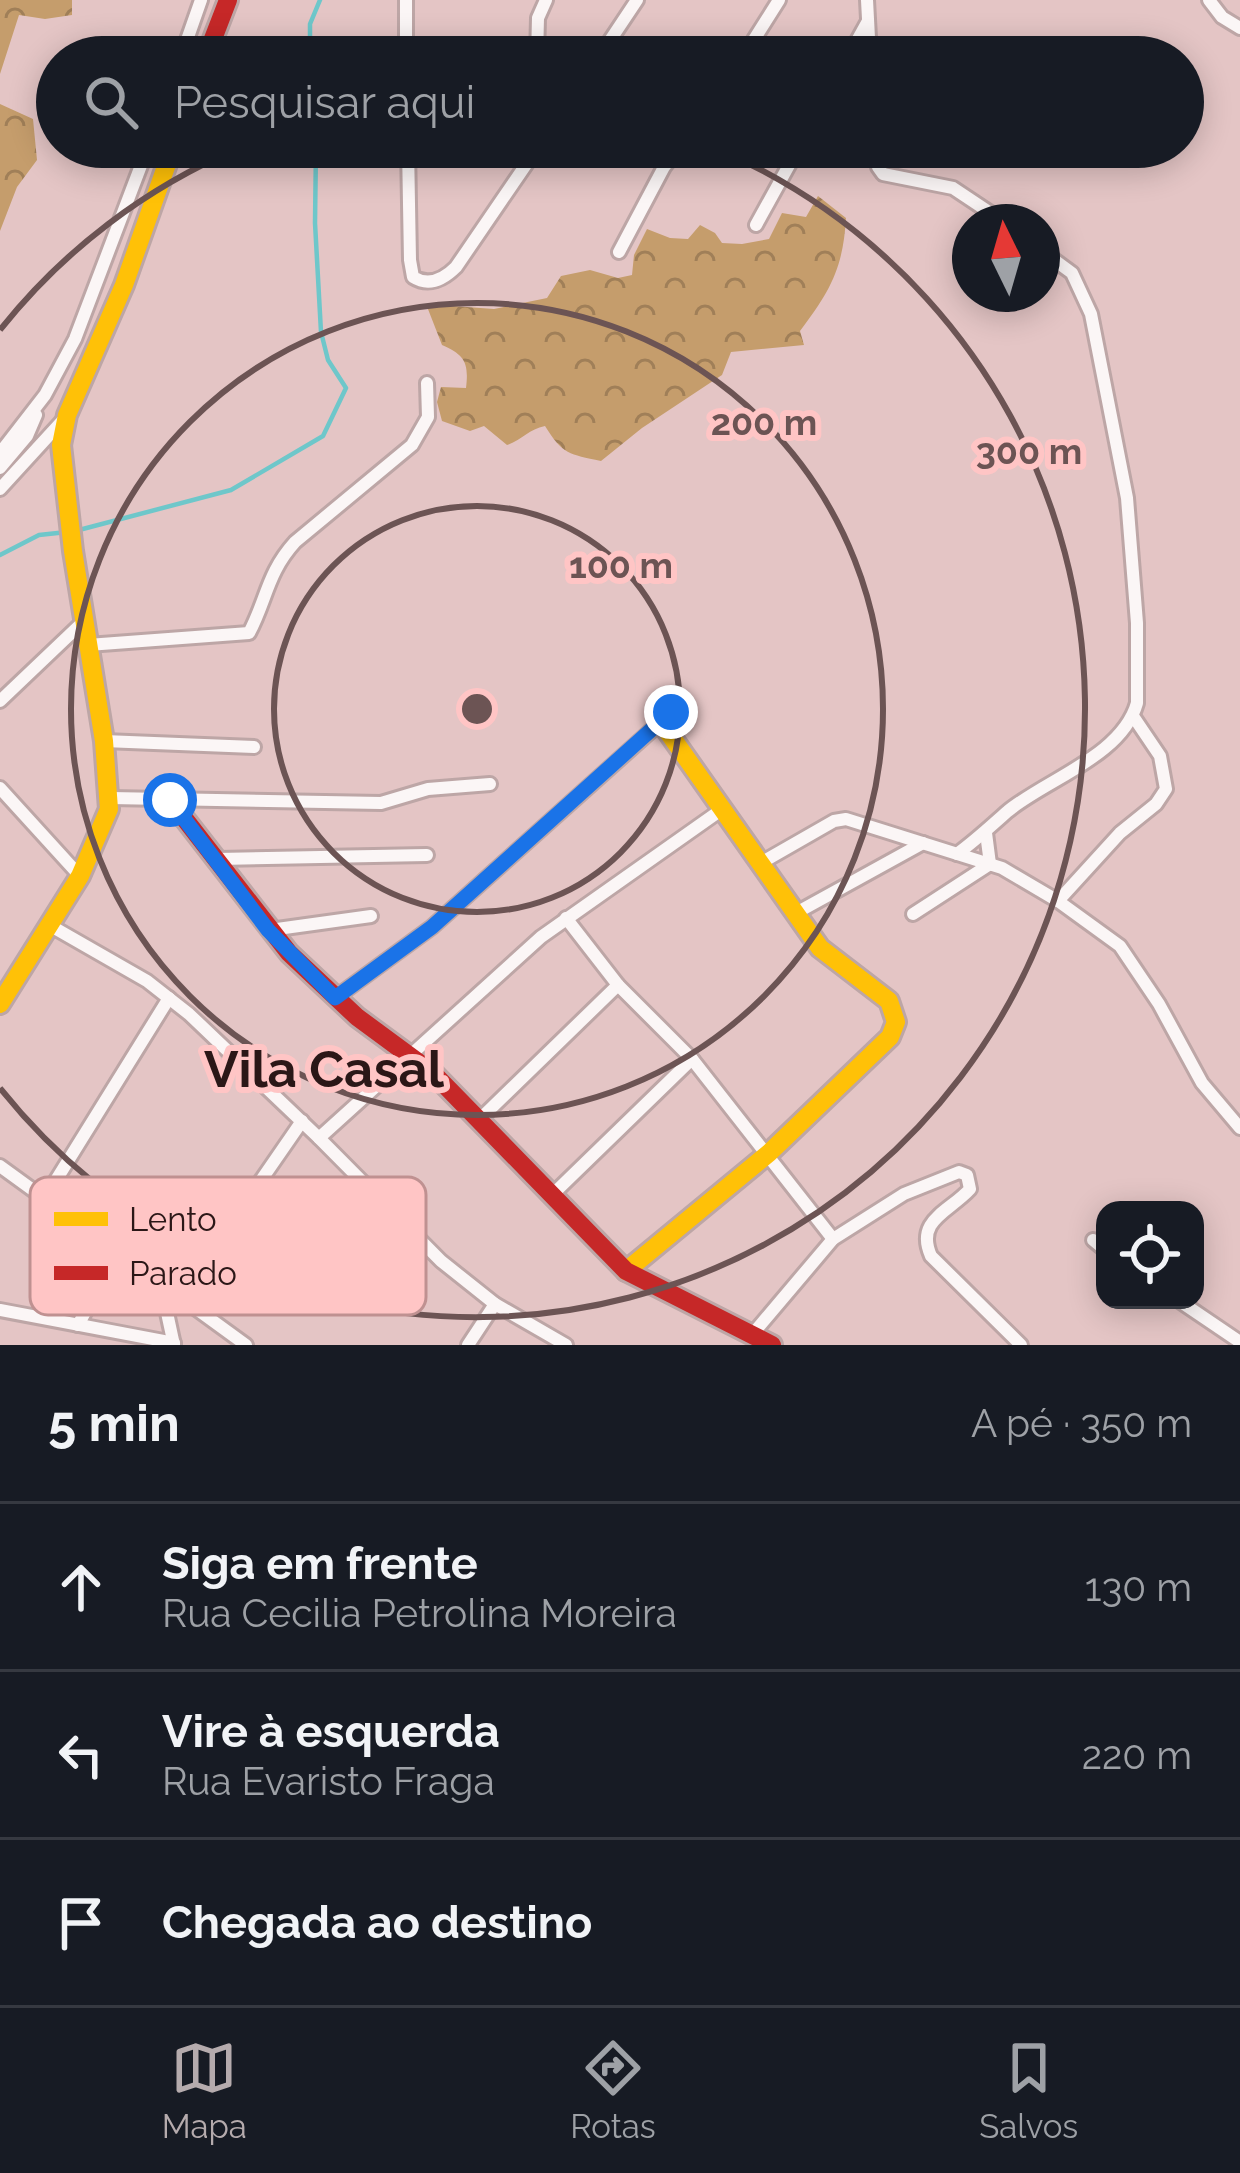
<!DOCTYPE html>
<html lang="pt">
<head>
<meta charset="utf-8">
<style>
  :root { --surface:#171b24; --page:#20242c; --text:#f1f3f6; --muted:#9ea1a6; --line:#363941; --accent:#b5abad }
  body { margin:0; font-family:Raleway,sans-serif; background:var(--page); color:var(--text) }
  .controls { position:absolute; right:36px; bottom:36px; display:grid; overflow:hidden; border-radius:24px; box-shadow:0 6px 30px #0003 }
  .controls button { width:108px; height:108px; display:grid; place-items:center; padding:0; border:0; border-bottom:3px solid var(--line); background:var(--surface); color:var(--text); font:60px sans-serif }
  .compass { position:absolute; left:952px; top:204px; width:108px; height:108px; border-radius:50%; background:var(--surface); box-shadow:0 6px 30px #0003; rotate:355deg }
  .stop { position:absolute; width:36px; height:36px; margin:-27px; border:9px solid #1a73e8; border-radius:50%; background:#fff }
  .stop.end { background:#1a73e8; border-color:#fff; box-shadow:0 3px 12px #0008 }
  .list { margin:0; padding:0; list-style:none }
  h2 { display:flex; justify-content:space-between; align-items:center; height:156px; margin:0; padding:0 48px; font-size:51px }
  h2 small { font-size:39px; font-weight:400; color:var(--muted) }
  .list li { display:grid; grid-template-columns:78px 1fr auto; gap:36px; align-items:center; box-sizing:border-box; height:168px; padding:0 48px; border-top:3px solid var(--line) }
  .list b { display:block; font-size:45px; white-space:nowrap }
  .list p { margin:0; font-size:39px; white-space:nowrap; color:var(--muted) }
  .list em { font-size:39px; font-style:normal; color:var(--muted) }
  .icon { flex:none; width:66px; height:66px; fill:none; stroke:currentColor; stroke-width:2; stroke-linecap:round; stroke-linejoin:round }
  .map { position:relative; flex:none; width:1240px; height:1345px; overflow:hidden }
  .search { position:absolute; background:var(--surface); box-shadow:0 6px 30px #0003; left:36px; right:36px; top:36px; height:132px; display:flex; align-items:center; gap:30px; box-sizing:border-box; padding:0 42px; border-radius:66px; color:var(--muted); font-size:45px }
  .sheet { height:660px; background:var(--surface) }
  nav { display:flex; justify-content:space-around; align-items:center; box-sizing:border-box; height:168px; border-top:3px solid var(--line); background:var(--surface); font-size:33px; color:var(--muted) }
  nav a { display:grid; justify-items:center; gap:6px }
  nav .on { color:var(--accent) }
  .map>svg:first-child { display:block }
</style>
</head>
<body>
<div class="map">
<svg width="1240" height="1345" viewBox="0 0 1240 1345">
  <defs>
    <pattern id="forest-crowns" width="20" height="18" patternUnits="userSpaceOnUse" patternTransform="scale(3)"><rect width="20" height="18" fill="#c59d6c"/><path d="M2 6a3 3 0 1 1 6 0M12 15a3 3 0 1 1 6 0" fill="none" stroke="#a07f58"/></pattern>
  </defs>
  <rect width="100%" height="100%" fill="#e4c5c5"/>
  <!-- forest -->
  <g fill="url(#forest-crowns)">
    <polygon points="0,0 72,0 72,15 45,19 19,15 0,74"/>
    <polygon points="0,104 33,119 37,160 17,187 0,231"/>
    <path d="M818,196l28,22c-3,51 -16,73 -46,113l4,14 -73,7 -9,23 -80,53 -41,33c-32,-7 -38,-6 -56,-35 -16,3 -23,14 -38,19l-23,-19 -14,5 -28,-10 -5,-19 4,-15 25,1c3,-25 -1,-33 -24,-43l-16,-41 68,5 53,-11 14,-22 29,-6 28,8 14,-3 2,-20 13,-26 23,9 18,1 12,-14 15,8 7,10 20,1 27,-5 13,-26 24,4z"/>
  </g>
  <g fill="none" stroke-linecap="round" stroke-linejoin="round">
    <!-- stream -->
    <g stroke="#6ec7ca" stroke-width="4.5">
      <polyline points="310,57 310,24 320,0"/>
      <polyline points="79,530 231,490 323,436 346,388 328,360 321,332 315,223 316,147"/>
      <polyline points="0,555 39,535 67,532"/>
    </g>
    <!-- street casing -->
    <g stroke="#bda6a6" stroke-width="18">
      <g id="street">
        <polyline points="406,0 406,57"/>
        <polyline points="867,0 870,57"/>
        <polyline points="1209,0 1222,17 1240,28"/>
        <polyline points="181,57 201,0"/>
        <polyline points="537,57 538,18 546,0"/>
        <polyline points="599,57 637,0"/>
        <polyline points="743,57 779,0"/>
        <polyline points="848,57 868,21"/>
        <path d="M408,147l2,113 3,17c16,10 31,2 43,-10l82,-120"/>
        <polyline points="877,147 878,167 883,174 953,188 1004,222"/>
        <polyline points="756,225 799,147"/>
        <polyline points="619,252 664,167 680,147"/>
        <polyline points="0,453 45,395 75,339 148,147"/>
        <polyline points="0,468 27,436 36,415"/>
        <polyline points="0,489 64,419"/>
        <path d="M88,645l161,-12c18,-34 18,-60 46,-91l117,-97 16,-28 -1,-34"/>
        <polyline points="0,701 84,621"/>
        <polyline points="104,741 254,747"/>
        <polyline points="0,788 80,876"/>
        <polyline points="111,798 381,803 428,789 490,784"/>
        <path d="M957,854c18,-13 34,-28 51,-43 39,-32 114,-55 129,-108v-80l-10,-125 -36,-184 -19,-41 -30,-22"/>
        <polyline points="218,859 427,855"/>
        <polyline points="759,864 834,821 846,819 1002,868 1058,901 1120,946 1159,1004 1202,1083 1240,1128"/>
        <polyline points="1058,901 1120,833 1156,804 1166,789 1160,756 1133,716"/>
        <polyline points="796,913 923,843"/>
        <polyline points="913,914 990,864 986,833"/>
        <polyline points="566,918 618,985 692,1059 833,1239"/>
        <polyline points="51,926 147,981 189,1014 319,1138 441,1261 495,1304 566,1345"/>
        <polyline points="270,930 371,916"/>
        <polyline points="335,998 432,927 672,712"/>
        <polyline points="479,1120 618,985"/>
        <polyline points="319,1138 541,937 721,810"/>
        <polyline points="0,1166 246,1345"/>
        <polyline points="552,1195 692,1059"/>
        <polyline points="45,1198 169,998"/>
        <polyline points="1093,1240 1105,1250"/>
        <polyline points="161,1285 174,1345"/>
        <polyline points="179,1299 302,1121"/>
        <polyline points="1178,1300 1240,1342"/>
        <polyline points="0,1310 174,1343"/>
        <polyline points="78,1325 118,1252"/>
        <path d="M751,1336l82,-97 71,-45 55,-22 8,3 3,14c-21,23 -55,31 -39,67l90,89"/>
        <polyline points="468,1345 495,1304"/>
      </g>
    </g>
    <!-- slow casing -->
    <g stroke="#bda6a6" stroke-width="24">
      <g id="slow">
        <polyline points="0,1004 80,876 109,809 104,741 73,551 61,445 67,415 124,285 173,147"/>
        <polyline points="626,1271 769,1153 890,1037 896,1022 889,1001 820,948 661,722"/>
      </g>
    </g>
    <!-- jam casing -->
    <g stroke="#bda6a6" stroke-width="24">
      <g id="jam">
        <polyline points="206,57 228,0"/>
        <polyline points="170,800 289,953 357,1017 433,1073 626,1271 772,1345"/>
      </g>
    </g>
    <!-- street -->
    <use href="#street" stroke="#fbf6f6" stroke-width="12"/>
    <!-- slow -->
    <use href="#slow" stroke="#ffc107" stroke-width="18"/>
    <!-- jam -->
    <use href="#jam" stroke="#c62828" stroke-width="18"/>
  </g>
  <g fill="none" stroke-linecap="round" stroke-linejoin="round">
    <!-- route -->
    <polyline stroke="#1a73e8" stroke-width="15" points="170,800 268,930 335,998 432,927 671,712"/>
  </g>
  <!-- distance rings -->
  <g fill="none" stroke="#6c5454" stroke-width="6">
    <circle cx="477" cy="709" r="203"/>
    <circle cx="477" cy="709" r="406"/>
    <path d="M0 330A609 609 0 0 1 239 148M715 148A609 609 0 1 1 0 1088"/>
  </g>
  <g text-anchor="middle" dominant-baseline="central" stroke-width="12" stroke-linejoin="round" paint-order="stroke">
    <!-- district labels -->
    <g font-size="51" font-weight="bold" fill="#2b1717" stroke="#ffc5c5">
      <text x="324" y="1069">Vila Casal</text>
    </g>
  </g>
  <!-- legend -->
  <rect x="30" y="1177" width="396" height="138" rx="18" fill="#ffc5c5" stroke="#bf9191" stroke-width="3"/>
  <rect x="54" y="1212" width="54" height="14" fill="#ffc107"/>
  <rect x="54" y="1266" width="54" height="14" fill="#c62828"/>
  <g font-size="33" fill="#2b1717">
    <text x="129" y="1231">Lento</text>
    <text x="129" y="1285">Parado</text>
  </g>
  <circle cx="477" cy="709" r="18" fill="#6c5454" stroke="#ffc5c5" stroke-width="6"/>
  <g font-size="36" text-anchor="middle" font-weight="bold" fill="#6c5454" stroke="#ffc5c5" stroke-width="12" stroke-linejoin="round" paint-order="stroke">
    <text x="764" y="435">200 m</text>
    <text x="1029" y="464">300 m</text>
    <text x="621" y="578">100 m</text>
  </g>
</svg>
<div class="controls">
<button><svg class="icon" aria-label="locate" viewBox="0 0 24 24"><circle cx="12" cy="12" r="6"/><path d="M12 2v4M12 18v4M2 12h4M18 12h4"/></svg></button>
</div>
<svg class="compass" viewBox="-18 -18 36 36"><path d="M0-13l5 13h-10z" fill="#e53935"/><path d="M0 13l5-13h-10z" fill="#9ea1a6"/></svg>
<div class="stop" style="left:170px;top:800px"></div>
<div class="stop end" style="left:671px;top:712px"></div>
<div class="search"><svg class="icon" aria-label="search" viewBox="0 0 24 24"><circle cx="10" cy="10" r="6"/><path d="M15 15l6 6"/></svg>Pesquisar aqui</div>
</div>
<section class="sheet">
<h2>5 min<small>A pé · 350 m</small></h2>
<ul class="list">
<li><svg class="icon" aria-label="ahead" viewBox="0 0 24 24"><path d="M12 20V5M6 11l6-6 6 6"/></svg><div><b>Siga em frente</b><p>Rua Cecilia Petrolina Moreira</p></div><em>130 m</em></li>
<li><svg class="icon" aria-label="left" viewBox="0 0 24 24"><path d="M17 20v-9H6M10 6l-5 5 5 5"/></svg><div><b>Vire à esquerda</b><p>Rua Evaristo Fraga</p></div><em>220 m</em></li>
<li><svg class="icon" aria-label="arrive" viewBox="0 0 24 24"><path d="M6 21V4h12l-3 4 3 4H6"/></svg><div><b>Chegada ao destino</b></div></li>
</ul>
</section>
<nav>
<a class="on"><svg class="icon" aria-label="map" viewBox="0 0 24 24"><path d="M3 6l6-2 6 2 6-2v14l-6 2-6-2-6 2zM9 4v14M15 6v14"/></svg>Mapa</a>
<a><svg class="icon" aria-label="directions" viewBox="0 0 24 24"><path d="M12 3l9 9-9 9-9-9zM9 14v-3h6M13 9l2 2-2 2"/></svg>Rotas</a>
<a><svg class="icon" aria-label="saved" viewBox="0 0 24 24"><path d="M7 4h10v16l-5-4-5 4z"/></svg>Salvos</a>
</nav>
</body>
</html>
